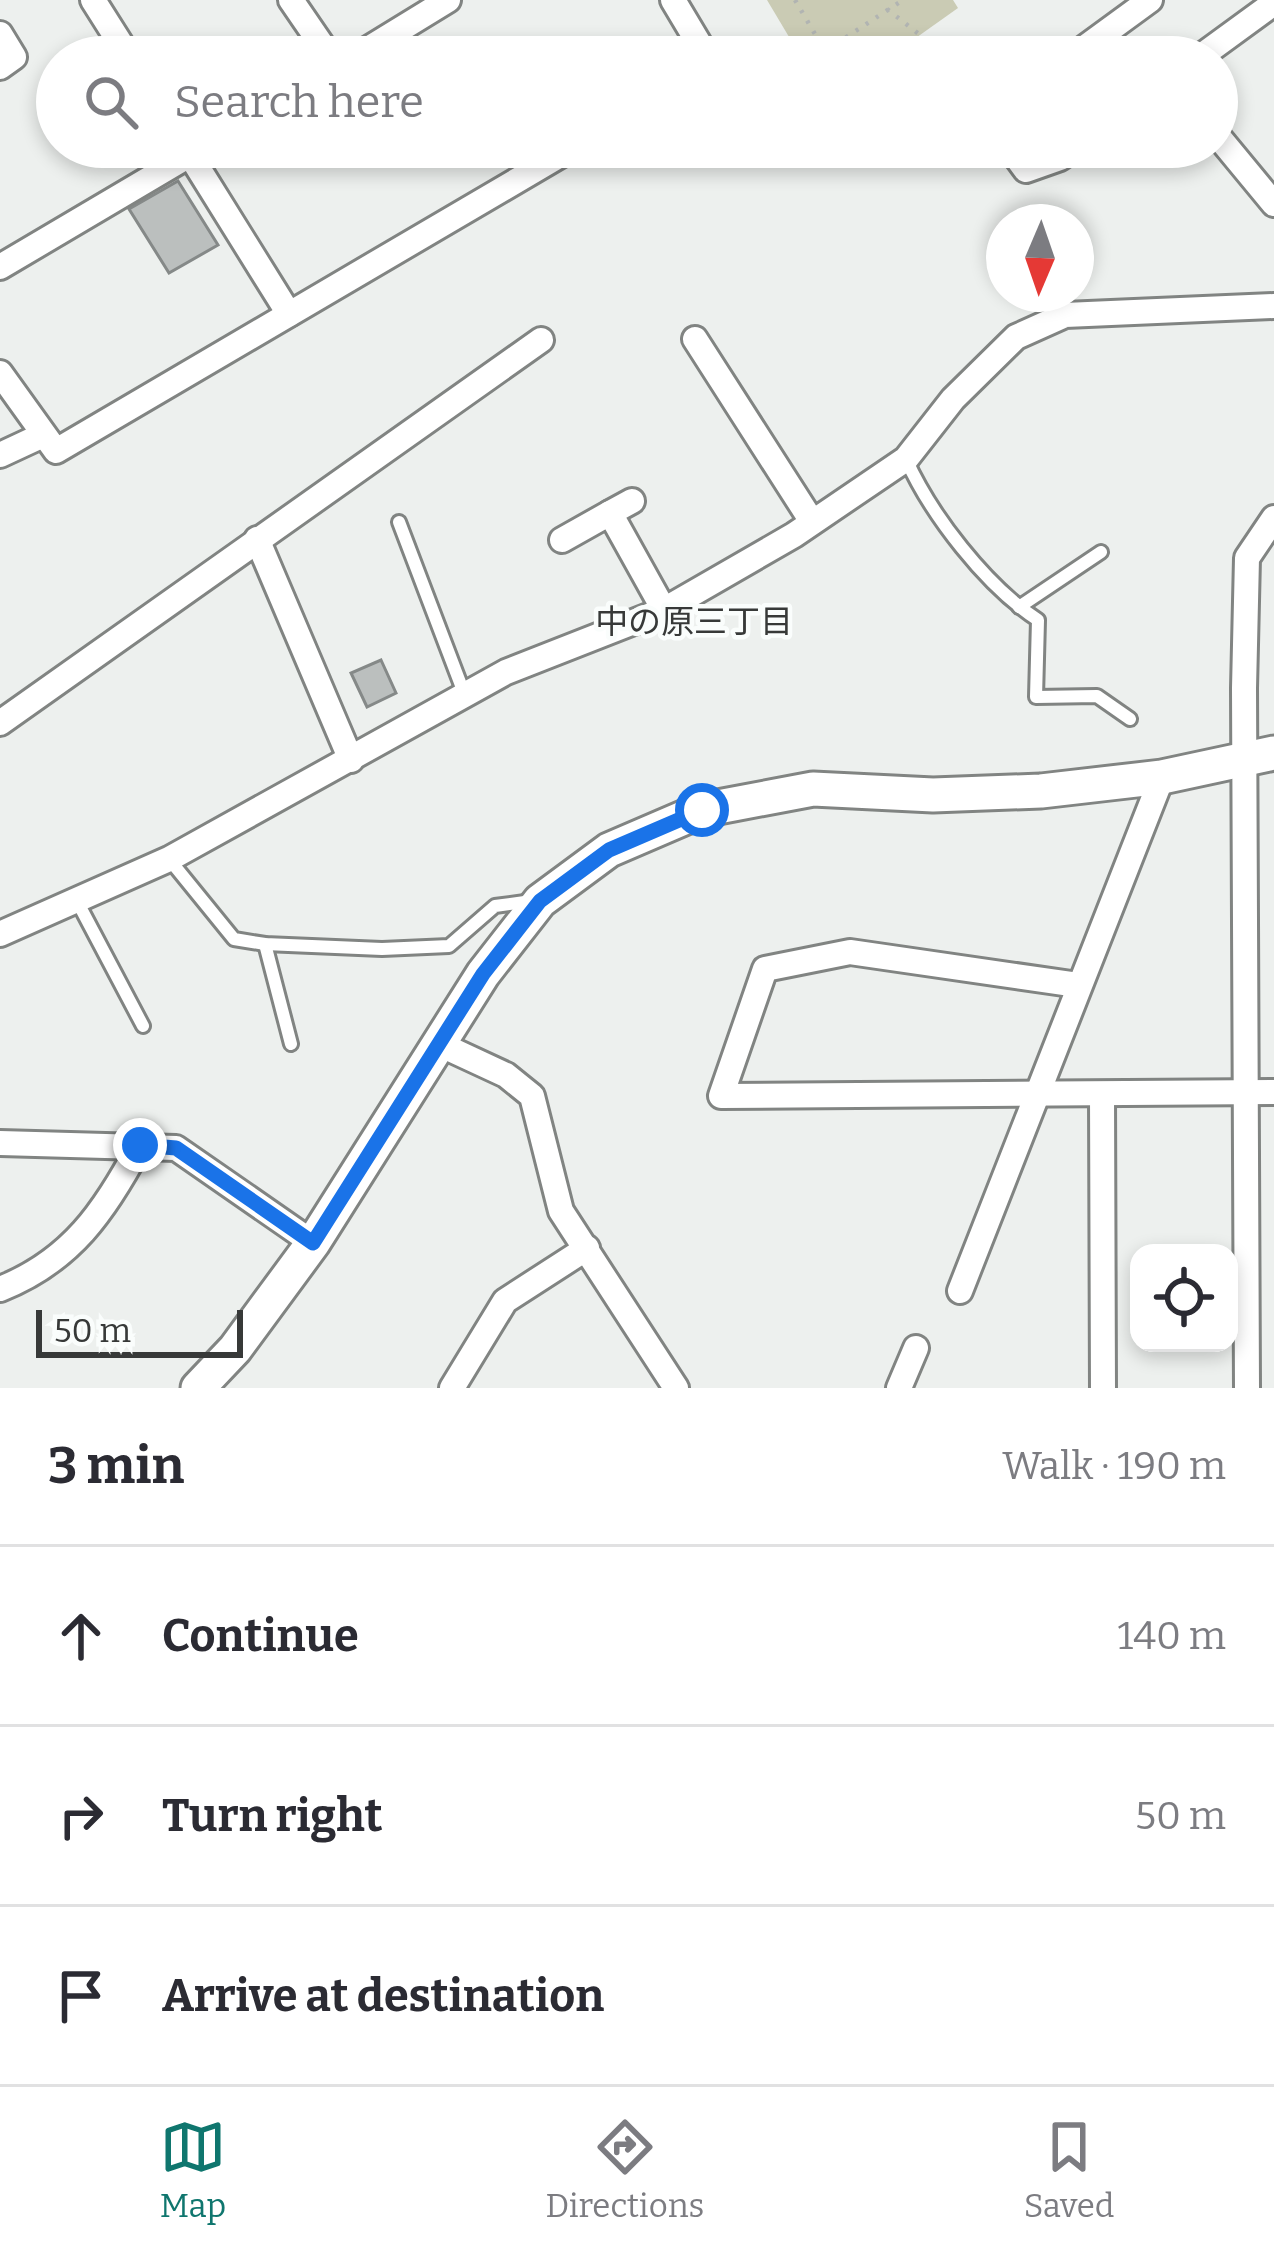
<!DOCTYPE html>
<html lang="en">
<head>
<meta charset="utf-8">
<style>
  :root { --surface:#fff; --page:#f2f2f3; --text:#2b2b33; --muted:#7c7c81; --line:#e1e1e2; --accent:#0f766e }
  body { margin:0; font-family:Bitter,"Noto Sans JP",serif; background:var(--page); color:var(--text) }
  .controls { position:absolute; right:36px; bottom:36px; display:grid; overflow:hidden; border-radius:24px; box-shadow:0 6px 18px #0003 }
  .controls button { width:108px; height:108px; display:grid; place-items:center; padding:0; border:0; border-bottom:3px solid var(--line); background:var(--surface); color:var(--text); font:60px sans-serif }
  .compass { position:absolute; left:986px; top:204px; width:108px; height:108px; border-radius:50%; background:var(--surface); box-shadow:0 6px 18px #0003; rotate:182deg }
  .scale { position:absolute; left:36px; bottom:30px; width:207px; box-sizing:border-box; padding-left:12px; border:6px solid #373938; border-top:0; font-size:33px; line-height:42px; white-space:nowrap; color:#373938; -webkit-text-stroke:9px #fafdfc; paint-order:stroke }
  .stop { position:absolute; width:36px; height:36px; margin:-27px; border:9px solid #1a73e8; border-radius:50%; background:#fff }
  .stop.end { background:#1a73e8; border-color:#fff; box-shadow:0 3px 12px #0008 }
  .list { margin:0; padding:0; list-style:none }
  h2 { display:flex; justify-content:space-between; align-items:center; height:156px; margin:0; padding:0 48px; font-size:51px }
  h2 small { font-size:39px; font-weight:400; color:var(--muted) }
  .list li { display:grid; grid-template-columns:78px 1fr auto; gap:36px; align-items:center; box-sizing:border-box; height:180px; padding:0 48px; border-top:3px solid var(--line) }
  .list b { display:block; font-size:45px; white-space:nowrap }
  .list em { font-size:39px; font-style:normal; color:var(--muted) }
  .icon { flex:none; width:66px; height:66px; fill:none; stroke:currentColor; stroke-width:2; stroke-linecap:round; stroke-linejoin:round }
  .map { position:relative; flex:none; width:1274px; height:1388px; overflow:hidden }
  .search { position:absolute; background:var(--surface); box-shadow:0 6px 18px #0003; left:36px; right:36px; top:36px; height:132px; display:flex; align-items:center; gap:30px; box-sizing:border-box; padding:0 42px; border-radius:66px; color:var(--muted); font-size:45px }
  .sheet { height:696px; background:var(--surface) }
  nav { display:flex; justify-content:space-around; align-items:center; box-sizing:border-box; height:168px; border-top:3px solid var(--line); background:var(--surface); font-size:33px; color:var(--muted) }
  nav a { display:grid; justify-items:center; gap:6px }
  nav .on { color:var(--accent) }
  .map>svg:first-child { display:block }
</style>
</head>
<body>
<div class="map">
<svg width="1274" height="1388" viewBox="0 0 1274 1388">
  <rect width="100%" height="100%" fill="#edf0ee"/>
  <!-- green -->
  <polygon fill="#cacbb4" points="767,0 953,0 958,8 889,57 801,57"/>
  <!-- building -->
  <g fill="#bbbfbe" stroke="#858988" stroke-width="3">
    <polygon points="178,181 218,245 169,273 129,209"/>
    <polygon points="381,660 396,693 367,707 351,673"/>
  </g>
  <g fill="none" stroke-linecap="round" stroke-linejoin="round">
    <!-- lane casing -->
    <g stroke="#818482" stroke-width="18">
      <g id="lane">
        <path d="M906,459c25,56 80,127 132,161l-2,77 61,-1 33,23"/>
        <polyline points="399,522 464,693"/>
        <polyline points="1019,607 1101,552"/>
        <polyline points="169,859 234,939 265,944 382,949 449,946 495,906 532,901"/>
        <polyline points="77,901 143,1026"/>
        <polyline points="265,944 291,1044"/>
      </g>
    </g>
    <!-- street casing -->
    <g stroke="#818482" stroke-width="30">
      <g id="street">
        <polyline points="93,0 129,57"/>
        <polyline points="291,0 330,57"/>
        <polyline points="673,0 707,57"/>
        <polyline points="0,34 14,57 0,67"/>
        <polyline points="355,57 448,0"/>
        <polyline points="1072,57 1150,0"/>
        <polyline points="1200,57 1274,3"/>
        <polyline points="1217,135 1274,204"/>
        <polyline points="185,147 289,314"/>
        <polyline points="1009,147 1026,170 1060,158 1076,147"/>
        <polyline points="0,267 203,147"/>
        <polyline points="695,339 811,520"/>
        <polyline points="0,373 56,451 574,147"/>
        <polyline points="0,455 43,435"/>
        <polyline points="632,501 610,513 664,610"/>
        <polyline points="257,539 351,760"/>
        <polyline points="562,540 610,513"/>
        <polyline points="0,723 541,340"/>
        <polyline points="0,934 169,859 506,672 664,610 794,535 906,459 953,399 1016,337 1065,315 1274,306"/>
        <polyline points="1078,985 850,952 765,969 721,1096 1274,1092"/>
        <polyline points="437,1043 506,1075 532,1096 561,1211 676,1388"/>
        <polyline points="1102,1095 1103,1388"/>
        <polyline points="0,1143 176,1148 313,1243"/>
        <path d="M0,1289c71,-28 105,-78 140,-144"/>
        <polyline points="960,1291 1162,777"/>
        <polyline points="452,1388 505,1301 587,1248"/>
        <polyline points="899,1388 916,1348"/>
        <polyline points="1247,1388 1244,688 1247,558 1274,518"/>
      </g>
    </g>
    <!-- secondary casing -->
    <g stroke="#818482" stroke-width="39">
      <polyline id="secondary" points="198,1388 235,1349 313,1243 483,974 540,901 609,850 702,810 813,789 933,795 1041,791 1162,777 1274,753"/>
    </g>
    <!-- path -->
    <g stroke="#b1b4b2" stroke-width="4.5" stroke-dasharray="3 9" stroke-linecap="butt">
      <polyline points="795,0 825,51 903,0"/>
      <polyline points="887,9 948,57"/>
    </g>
    <!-- lane -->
    <use href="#lane" stroke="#fff" stroke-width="12"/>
    <!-- street -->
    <use href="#street" stroke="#fff" stroke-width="24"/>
    <!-- secondary -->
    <use href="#secondary" stroke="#fff" stroke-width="33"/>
  </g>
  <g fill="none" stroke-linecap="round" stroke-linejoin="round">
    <!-- route -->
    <polyline stroke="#1a73e8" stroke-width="15" points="140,1145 176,1148 313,1243 483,974 540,901 609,850 702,810"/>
  </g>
  <g text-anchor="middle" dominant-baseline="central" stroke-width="9" stroke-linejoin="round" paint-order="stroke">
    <!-- neighbourhood labels -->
    <g font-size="33" fill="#373938" stroke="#fafdfc">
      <text x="694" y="622">中の原三丁目</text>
    </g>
  </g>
</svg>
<div class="controls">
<button><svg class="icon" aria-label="locate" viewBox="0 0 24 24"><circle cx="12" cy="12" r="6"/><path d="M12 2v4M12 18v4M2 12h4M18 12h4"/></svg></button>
</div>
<svg class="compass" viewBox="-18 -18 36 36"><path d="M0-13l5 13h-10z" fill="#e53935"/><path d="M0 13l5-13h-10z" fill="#7c7c81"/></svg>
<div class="scale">50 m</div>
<div class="stop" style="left:702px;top:810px"></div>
<div class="stop end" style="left:140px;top:1145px"></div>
<div class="search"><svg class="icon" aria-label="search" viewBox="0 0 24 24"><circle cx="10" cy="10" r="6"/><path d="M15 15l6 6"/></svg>Search here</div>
</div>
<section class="sheet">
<h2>3 min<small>Walk · 190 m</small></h2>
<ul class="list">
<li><svg class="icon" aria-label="ahead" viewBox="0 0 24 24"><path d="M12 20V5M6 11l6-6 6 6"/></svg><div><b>Continue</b></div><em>140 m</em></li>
<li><svg class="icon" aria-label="right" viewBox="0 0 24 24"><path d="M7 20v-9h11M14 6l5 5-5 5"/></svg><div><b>Turn right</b></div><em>50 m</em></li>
<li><svg class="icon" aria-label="arrive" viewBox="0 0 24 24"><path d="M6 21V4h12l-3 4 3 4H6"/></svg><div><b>Arrive at destination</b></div></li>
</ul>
</section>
<nav>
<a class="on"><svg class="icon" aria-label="map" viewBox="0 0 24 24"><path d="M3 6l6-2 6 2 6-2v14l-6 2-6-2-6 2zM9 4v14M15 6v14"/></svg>Map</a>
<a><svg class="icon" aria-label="directions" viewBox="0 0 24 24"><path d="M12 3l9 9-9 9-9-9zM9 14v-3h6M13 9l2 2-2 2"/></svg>Directions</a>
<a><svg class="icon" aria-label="saved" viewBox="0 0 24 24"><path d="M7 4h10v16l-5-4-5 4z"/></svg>Saved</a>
</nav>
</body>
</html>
